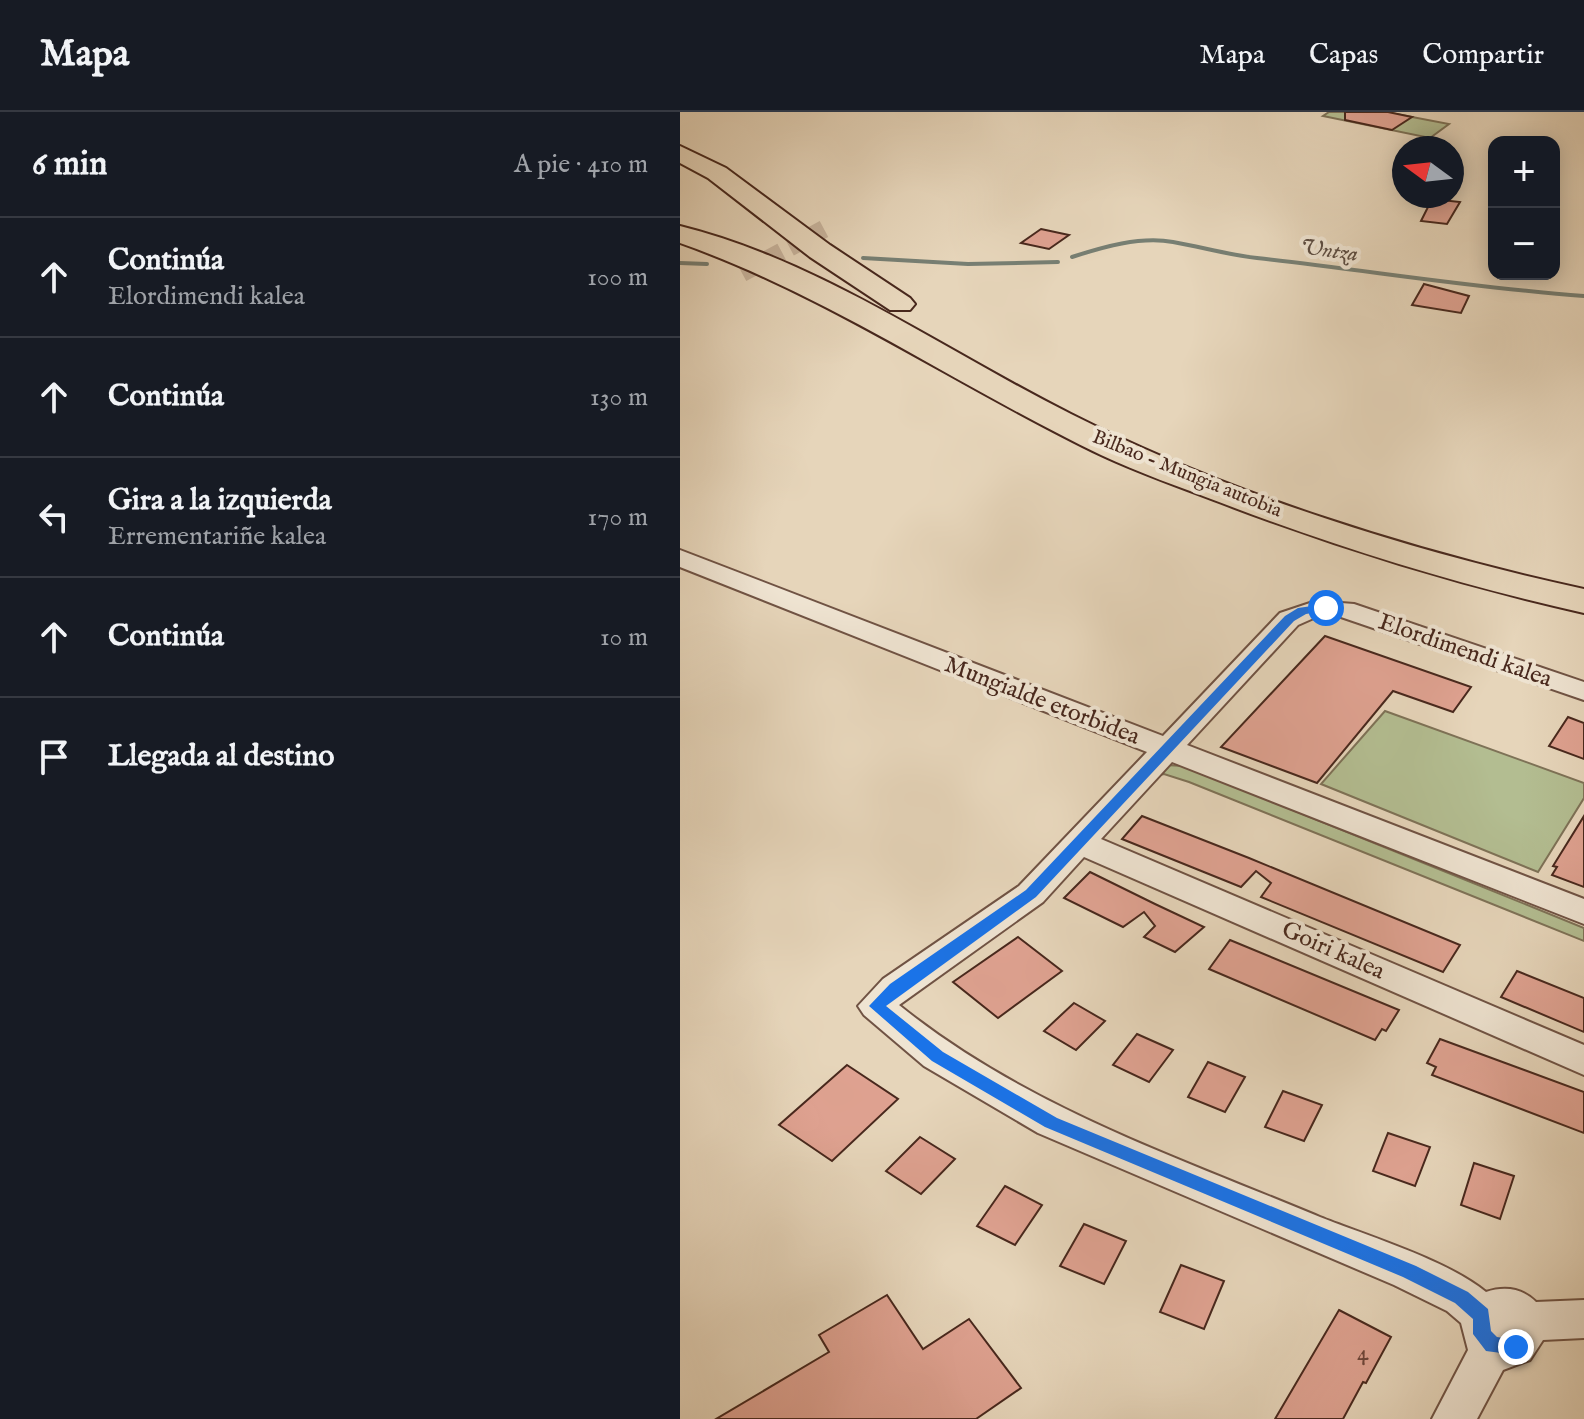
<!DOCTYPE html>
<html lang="es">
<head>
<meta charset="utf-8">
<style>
  :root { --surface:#171b24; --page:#242831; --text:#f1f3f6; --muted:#9ea1a6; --line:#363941 }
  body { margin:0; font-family:"IM FELL English",serif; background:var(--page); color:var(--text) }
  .controls { position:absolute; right:24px; top:24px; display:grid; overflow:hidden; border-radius:16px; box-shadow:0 4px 20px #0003 }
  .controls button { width:72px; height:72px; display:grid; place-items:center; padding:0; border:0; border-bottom:2px solid var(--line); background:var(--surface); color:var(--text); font:40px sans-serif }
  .compass { position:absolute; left:712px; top:24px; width:72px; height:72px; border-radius:50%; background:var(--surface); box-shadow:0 4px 20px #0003; rotate:285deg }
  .stop { position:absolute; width:24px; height:24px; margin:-18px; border:6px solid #1a73e8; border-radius:50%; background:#fff }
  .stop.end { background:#1a73e8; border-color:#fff; box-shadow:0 2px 8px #0008 }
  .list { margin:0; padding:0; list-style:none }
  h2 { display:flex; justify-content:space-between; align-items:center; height:104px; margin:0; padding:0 32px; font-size:34px }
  h2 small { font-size:26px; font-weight:400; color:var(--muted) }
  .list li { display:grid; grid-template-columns:52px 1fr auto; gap:24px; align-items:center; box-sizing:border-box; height:120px; padding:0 32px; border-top:2px solid var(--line) }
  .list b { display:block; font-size:30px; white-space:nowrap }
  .list p { margin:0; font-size:26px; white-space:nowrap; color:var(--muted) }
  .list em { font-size:26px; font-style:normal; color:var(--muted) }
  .icon { flex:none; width:44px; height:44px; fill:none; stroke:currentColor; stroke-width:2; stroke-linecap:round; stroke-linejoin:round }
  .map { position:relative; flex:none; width:904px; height:1307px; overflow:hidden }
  header { display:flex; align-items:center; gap:48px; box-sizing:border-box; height:112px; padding:0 40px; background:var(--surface); border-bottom:2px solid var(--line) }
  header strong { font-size:38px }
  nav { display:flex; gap:44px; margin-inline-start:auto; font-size:28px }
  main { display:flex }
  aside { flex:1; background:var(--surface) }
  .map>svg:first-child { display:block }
</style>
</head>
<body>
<header>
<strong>Mapa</strong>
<nav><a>Mapa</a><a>Capas</a><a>Compartir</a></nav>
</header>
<main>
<aside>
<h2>6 min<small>A pie · 410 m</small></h2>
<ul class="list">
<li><svg class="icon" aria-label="ahead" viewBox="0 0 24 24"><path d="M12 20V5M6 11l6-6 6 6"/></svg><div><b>Continúa</b><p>Elordimendi kalea</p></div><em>100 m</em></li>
<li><svg class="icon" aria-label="ahead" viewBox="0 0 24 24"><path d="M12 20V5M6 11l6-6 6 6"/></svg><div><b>Continúa</b></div><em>130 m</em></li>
<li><svg class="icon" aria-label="left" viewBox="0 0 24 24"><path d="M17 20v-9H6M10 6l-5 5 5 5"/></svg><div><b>Gira a la izquierda</b><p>Errementariñe kalea</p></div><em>170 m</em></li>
<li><svg class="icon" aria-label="ahead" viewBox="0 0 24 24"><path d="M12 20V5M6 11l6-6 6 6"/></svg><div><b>Continúa</b></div><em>10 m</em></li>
<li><svg class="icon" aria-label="arrive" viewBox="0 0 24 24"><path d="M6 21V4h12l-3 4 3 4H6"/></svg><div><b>Llegada al destino</b></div></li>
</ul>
</aside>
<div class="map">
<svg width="904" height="1307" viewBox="0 0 904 1307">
  <rect width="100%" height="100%" fill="#e6d5ba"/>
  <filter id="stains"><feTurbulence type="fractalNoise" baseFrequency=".0025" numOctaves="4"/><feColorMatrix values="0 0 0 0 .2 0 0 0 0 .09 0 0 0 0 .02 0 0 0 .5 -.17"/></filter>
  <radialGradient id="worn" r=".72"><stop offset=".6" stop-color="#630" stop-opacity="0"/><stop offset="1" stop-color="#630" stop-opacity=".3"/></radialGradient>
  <!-- green -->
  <g fill="#b3bd91" stroke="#7e7257" stroke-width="2">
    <polygon points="649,0 706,0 769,12 750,26 643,4"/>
    <polygon points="705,599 904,671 904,686 858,760 641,672"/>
    <polygon points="485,653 504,654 904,816 904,829 509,670 484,662 471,665"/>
  </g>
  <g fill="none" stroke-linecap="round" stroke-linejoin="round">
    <!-- stream -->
    <g stroke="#777f73" stroke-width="4">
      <path d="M392,145c31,-10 68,-21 101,-15 29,5 55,13 84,16 109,12 217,30 327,38"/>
      <polyline points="183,146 288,152 378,150"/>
      <polyline points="0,151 27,152"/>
    </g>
  </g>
  <!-- building -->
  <g fill="#dfa291" stroke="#48281d" stroke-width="2">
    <polygon points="665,0 708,0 732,5 712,18 665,8"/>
    <polygon points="752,87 780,90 767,112 741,109"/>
    <polygon points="361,117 389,123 369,137 341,131"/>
    <polygon points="744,172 789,184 781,201 732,193"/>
    <polygon points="645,524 791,575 773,600 713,579 637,671 541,635"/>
    <polygon points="888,605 904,611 904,647 869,634"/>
    <polygon points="462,704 569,746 780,833 763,860 581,785 591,771 576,759 561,775 442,727"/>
    <polygon points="904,704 904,775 872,763 877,755 873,754"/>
    <polygon points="410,760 475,792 524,815 495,840 464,825 475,814 464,800 443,815 384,786"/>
    <polygon points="338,825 382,859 318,906 273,870"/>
    <polygon points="550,828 719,898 706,919 702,917 695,928 529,857"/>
    <polygon points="837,859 904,886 904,920 821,885"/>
    <polygon points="394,891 425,909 396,938 364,919"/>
    <polygon points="457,922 493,938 469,970 433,953"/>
    <polygon points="760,927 904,980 904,1021 752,963 756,955 747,951"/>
    <polygon points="528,950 565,965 545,1000 508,985"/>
    <polygon points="167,953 218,987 152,1049 99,1013"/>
    <polygon points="603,979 642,993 624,1029 585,1015"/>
    <polygon points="708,1021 750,1035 735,1074 693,1059"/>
    <polygon points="240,1025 275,1047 241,1082 206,1059"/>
    <polygon points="794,1051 834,1064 820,1107 781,1093"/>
    <polygon points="325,1074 362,1093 335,1133 297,1114"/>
    <polygon points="404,1112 446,1129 424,1172 380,1154"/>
    <polygon points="501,1153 544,1169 524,1217 480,1200"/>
    <polygon points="207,1183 243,1237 289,1207 341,1276 296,1307 36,1307 149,1240 139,1223"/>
    <polygon points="659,1198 711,1225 686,1271 683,1270 663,1307 595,1307"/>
  </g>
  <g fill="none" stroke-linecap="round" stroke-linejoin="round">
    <!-- minor-tunnel -->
    <polyline stroke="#c6b29b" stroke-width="18" stroke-dasharray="18 9" stroke-linecap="butt" points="62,161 144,117"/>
    <!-- minor casing -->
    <g stroke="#705344" stroke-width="4">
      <path id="minor" d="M0,438l483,186 117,-123 36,-12 38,3 230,78v18l-243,-83h-25l-18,8 -111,120 397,154v25l-412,-162 -71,77 483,206v30l-500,-218 -41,45 -144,103c125,101 275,151 421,212 48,19 127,43 166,75 18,-6 36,-4 50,10l48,-2v38l-41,2 -13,20 -27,10 -26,49h-45l36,-69 -7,-27 -14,-12 -53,-26 -356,-152 -114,-67 -60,-51 -6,-9 25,-27 136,-93 128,-134 -467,-185z"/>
    </g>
    <!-- highway casing -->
    <g stroke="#48281d" stroke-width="4">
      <g id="highway">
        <polygon points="0,34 46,56 150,133 230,186 235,192 230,198 210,198 130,145 28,66 0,51"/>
        <path d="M0,114c141,35 263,124 391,188 156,79 342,138 513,175v24c-125,-28 -245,-65 -365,-111 -39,-15 -80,-29 -118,-47 -142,-68 -271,-159 -421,-212z"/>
      </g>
    </g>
    <!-- minor -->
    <use href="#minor" fill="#efe4d2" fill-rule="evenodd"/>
    <!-- highway -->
    <use href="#highway" fill="#e6d5ba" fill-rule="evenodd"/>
  </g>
  <!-- route -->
  <polygon fill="#1a73e8" points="646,492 650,498 626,502 614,509 356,785 206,894 263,940 377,1006 736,1154 788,1180 808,1197 811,1219 817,1225 843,1229 843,1241 836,1243 806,1239 793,1222 793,1207 775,1191 723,1165 365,1015 252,949 189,894 210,872 346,778 605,504 618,496"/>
  <g text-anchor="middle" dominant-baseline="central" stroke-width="8" stroke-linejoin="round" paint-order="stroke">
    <!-- far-street labels -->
    <g font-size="20" fill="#48281d" stroke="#efe4d2">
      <text transform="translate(507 362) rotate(22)">Bilbao - Mungia autobia</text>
    </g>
    <!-- far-water labels -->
    <g font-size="22" font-style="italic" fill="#5c4c41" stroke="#efe4d2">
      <text transform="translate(649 139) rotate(8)">Untza</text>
    </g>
    <!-- street labels -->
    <g font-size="24" fill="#48281d" stroke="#efe4d2">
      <text transform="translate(785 539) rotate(19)">Elordimendi kalea</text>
      <text transform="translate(362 589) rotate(21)">Mungialde etorbidea</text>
      <text transform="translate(653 839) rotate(24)">Goiri kalea</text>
    </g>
    <!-- near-number labels -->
    <g font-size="24" fill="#6e463a">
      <text x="683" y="1241">4</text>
    </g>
  </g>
  <rect width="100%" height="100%" filter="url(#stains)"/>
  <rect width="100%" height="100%" fill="url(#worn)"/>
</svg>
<div class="controls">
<button>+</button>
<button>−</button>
</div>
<svg class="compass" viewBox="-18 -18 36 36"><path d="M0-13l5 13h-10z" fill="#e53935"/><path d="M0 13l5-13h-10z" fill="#9ea1a6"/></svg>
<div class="stop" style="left:646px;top:496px"></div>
<div class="stop end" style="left:836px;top:1235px"></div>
</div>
</main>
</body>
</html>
